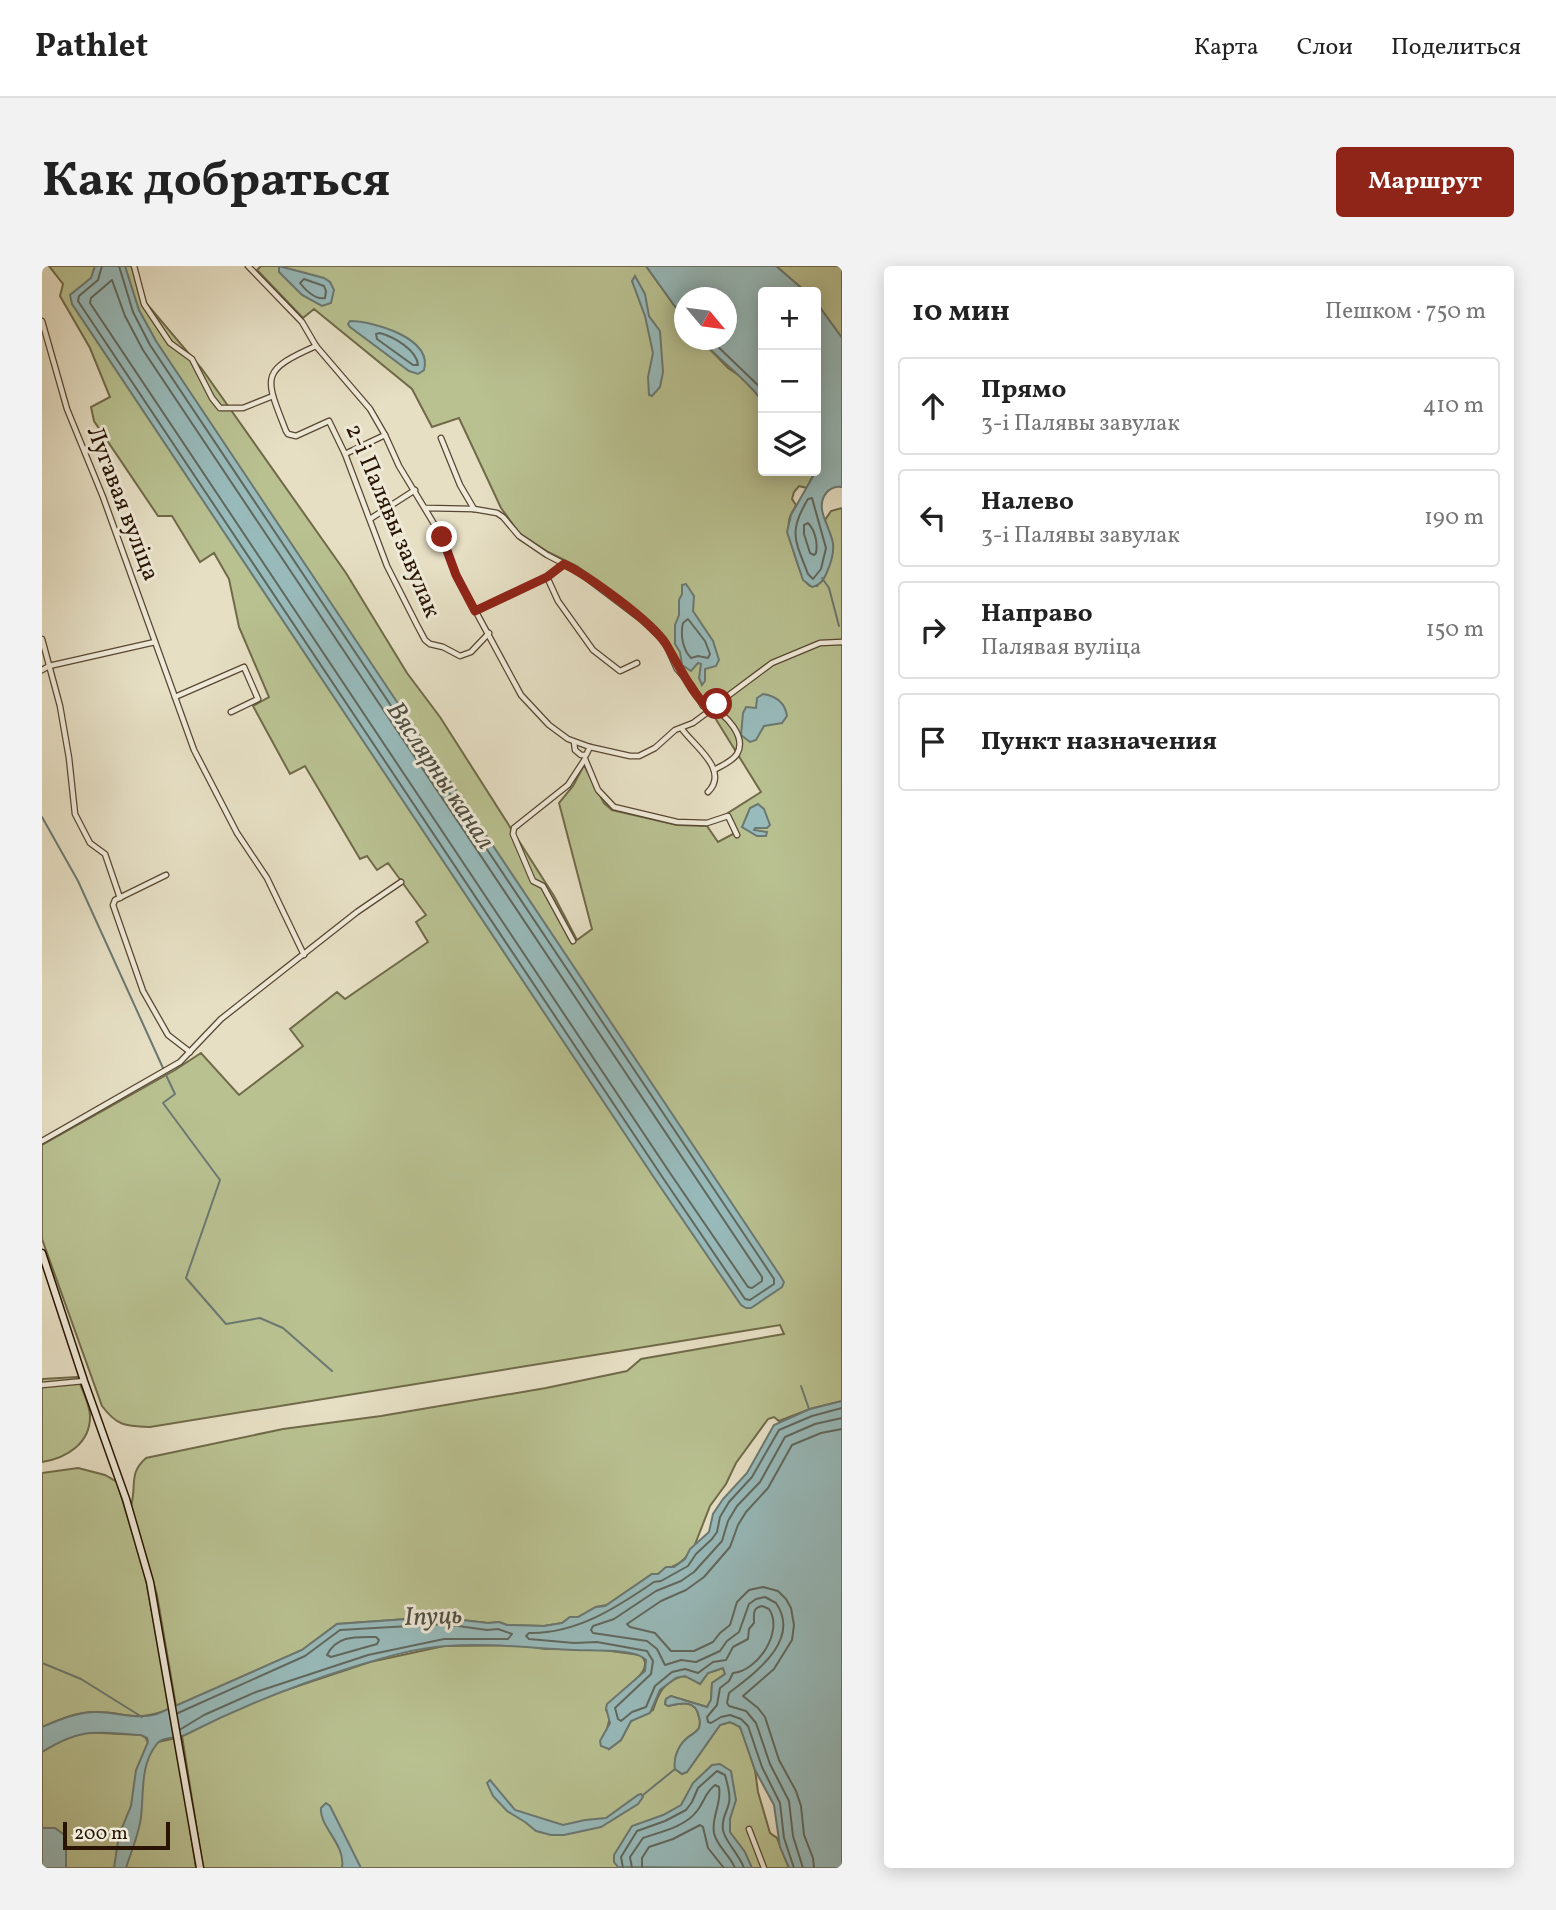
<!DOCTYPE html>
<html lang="ru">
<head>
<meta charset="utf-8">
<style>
  :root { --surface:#fff; --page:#f2f2f2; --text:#222; --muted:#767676; --line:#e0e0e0; --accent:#8f2418 }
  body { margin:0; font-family:Vollkorn,serif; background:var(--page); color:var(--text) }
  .controls { position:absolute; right:21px; top:21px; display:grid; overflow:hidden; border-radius:7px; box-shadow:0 4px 18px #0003 }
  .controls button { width:63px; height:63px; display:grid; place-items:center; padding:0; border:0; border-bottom:2px solid var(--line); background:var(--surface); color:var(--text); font:35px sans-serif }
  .compass { position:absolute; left:632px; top:21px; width:63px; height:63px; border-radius:50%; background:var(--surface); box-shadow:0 4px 18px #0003; rotate:119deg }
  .scale { position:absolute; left:21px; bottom:18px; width:107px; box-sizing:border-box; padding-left:7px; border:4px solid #281401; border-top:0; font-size:19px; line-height:24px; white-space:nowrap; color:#281401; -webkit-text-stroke:5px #efead9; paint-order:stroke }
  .stop { position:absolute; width:21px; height:21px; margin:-16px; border:5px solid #8f2418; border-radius:50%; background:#fff }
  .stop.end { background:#8f2418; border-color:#fff; box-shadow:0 2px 7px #0008 }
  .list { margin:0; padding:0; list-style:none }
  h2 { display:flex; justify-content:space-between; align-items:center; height:91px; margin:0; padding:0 28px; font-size:30px }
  h2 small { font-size:23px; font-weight:400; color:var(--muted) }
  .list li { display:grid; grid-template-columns:46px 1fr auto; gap:21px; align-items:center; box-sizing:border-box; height:98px; margin:0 14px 14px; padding:0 14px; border:2px solid var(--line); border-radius:7px }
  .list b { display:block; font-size:26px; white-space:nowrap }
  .list p { margin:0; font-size:23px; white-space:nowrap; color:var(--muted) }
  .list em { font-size:23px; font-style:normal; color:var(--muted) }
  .icon { flex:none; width:38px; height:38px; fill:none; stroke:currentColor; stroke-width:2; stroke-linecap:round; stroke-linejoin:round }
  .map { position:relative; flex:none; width:800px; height:1602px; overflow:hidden; border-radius:7px }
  header { display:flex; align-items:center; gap:42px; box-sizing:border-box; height:98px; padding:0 35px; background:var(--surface); border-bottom:2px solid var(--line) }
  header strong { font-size:33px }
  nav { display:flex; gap:38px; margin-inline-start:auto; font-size:24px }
  .intro { display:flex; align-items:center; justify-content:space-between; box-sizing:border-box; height:168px; padding:0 42px }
  h1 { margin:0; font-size:49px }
  .button { padding:18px 32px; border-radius:7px; background:var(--accent); color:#fff; font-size:24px; font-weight:700 }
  main { display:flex; gap:42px; padding:0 42px }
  aside { flex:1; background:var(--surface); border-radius:7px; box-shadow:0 4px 18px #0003 }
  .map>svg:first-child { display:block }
</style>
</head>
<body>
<header>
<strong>Pathlet</strong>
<nav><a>Карта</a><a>Слои</a><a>Поделиться</a></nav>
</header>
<div class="intro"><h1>Как добраться</h1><a class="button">Маршрут</a></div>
<main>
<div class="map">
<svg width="800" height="1602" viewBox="0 0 800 1602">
  <rect width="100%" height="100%" fill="#e6dfc4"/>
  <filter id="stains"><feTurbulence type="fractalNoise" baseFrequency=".00286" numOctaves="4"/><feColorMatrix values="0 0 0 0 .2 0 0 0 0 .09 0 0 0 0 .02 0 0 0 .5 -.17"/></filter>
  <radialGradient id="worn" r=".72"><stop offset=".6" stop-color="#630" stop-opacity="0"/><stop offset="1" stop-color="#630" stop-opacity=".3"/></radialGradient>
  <!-- green -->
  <g fill="#b9c191" stroke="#706a49" stroke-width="2">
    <path d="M7,0h85l12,37 56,66 144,204 61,100 33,44 114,179 23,44 15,-11 -33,-126 14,-17 11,-21 20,38 8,7 65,15 30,1 11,16 17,-9 -7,-20 33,-21 -67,-108 -14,-17 -13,-27 -23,-24 -67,-50 -29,-14 -28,-18 -19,-26 -42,-90 -27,9 -20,-38 -98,-80 -11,9 -46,-48 4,-4h385l38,53v21h17l27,28 19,13 16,21v69h52l-8,17 -8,-2 -5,6 -2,7 4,6c-2,5 -7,11 -7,16 -2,12 11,59 21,65h7l15,-44 -7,-22 6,-9 11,-3v893l-32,8 -31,12 -5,-4 -6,2 -32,44 -10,21 -16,22 -16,41c-5,4 -6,9 -11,13 -8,8 -16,7 -25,14h-6l-45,31 -11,2 -18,10h-8l-8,6 -18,3 -37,-1 -8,-3 -11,1 -53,-6 -98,7 -35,26 -126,56 -19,-111 -26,-89c6,-21 -3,-32 15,-48l137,-29 98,-13 165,-28 81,-17 14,-12 143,-25 -4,-9 -18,3 -612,99c-25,-1 -33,-1 -48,-21l-60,-167v-94l133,-75 26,-17 38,42 64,-49 -13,-17 47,-37 8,7 83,-57 -12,-20 10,-7 -38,-52 -11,7 -10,-14 -7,3 -55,-93 -15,8 -37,-68 16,-9 -30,-70 -10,-48 -15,-26 -14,9 -28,-46h-14l-64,-95 -3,-14 19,-10 -20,-49 -30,-52 3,-12z"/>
    <polygon points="734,0 800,0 800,72 774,36 774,26 764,26"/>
    <path d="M35,1111c5,12 12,26 13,38 1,28 -23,43 -48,47v-83z"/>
    <path d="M36,1202l27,7 12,7 28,92 25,135c-36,14 -42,3 -75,3 -19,0 -36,8 -53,15v-254z"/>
    <path d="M479,1379l24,4h51l44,6c21,16 -28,39 -34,55l4,7 -4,16 3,16 12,-9 10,-19 22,-11c6,-18 10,-27 29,-34l10,2 8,6 8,-11 15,-5 2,6 -13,9 -1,17 -4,7 -36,-11 -5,3 -1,5 3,2c13,-3 28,-7 31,11 1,3 1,8 0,11 -3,5 -9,7 -13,11 -8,7 -11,19 -11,30l7,5 5,-2 33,-47 10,-3 7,2 5,6 13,40 3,22 12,41 7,5 12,30h-586l-21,-132 26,-14 51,-23 111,-37 74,-16z"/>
    <polygon points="40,1466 99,1469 103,1471 106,1476 116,1476 134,1472 154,1602 0,1602 0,1486 22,1473"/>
  </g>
  <!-- water -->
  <g fill="#98bbbc" stroke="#6b7871" stroke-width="2">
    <polygon points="53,0 83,0 97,44 114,75 739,1011 742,1016 740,1021 709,1042 704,1042 699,1039 615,916 30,38 28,29 49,12"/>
    <polygon points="237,0 282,12 288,16 292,24 289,37 280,40 260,29 237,6"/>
    <path d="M604,0h130l30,26h-43v110c-17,-24 -42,-40 -62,-62h25v-42h-42v21z"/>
    <polygon points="593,10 603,28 607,50 618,65 621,106 618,121 610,130 607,129 606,111 611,87 603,50 590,15"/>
    <path d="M774,36l26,36v149c-6,-1 -10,0 -15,5 -14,16 4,35 6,52 1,9 -2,19 -6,28 -3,7 -6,13 -15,15l-9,-7 -16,-48 4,-17 25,-44z"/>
    <path d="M308,55c23,0 83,17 74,49l-6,4 -9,-3 -59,-44 -2,-3z"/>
    <polygon points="644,318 652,330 651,345 671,375 677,394 674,400 663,403 663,415 660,419 657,412 659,398 656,397 649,405 640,399 638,386 633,378 633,359 637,349 637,334 640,328 640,319"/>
    <path d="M721,428c13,2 22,8 24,22l-5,7 -18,3 -8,14 -6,2 -9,-7 2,-22 3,-6 10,1 1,-10z"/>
    <polygon points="716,538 722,543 728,559 725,562 713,562 712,564 725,566 724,570 715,570 700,561 708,542"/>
    <path d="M800,1135v467h-53l-9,-21 -6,-42 -19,-35 -15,-43 -10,-5 -10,3 -33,47 -5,2 -7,-5c-2,-10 3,-23 11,-30 4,-4 10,-6 13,-11 1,-3 1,-8 0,-11 -3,-18 -18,-14 -31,-11l-3,-2 1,-5 5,-3 36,11 4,-7 1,-17 13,-9 -2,-6 -15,5 -8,11 -15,-8 -9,2 -16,12 -10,23 -19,8 -10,19 -12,9 -8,-3 -1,-5 10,-18 -4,-15 1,-4 38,-33 1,-11c-10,-12 -56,-9 -72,-10 -43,-2 -85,-7 -128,-4 -31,2 -64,12 -93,21 -61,19 -111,39 -168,68 -9,4 -23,1 -29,10 -16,21 -12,47 -15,72 -2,17 -10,35 -15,51h-12l5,-33 12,-29 5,-36 12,-28 -1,-4 -6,-3c-45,-3 -59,-8 -99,17v-25c17,-7 35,-15 54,-15 21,0 39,8 61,2l145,-64 35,-26 98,-7 53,6 11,-1 8,3 37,1 18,-3 8,-6h8l18,-10 9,-1 47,-32h6l8,-7h8l11,-8 5,-10 19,-17 4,-18 10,-15 24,-26 27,-48 36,-16z"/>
    <polygon points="678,1498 689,1505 694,1534 688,1553 688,1566 703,1586 710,1602 576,1601 572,1596 572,1589 590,1560 621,1549 639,1539 651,1517 670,1499"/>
    <polygon points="448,1514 473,1544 521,1559 543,1554 564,1552 596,1529 599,1528 601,1531 596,1538 559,1561 522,1569 509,1569 494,1565 483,1556 465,1545 451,1530 445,1517"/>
    <path d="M284,1537l4,3 31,62h-19c4,-24 -23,-41 -21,-60z"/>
    <polygon points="0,1562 13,1562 24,1570 24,1602 0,1602"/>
  </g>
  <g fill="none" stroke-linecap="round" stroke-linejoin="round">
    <!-- shore -->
    <g stroke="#60685e" stroke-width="2">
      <polyline points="60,0 56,14 37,30 36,35 621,912 703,1033 708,1034 732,1018 732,1013 108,79 91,46 77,0"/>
      <path d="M262,13l20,7 2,5 -1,7c-9,2 -19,-7 -25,-15z"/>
      <polygon points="70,14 83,50 101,84 720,1011 720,1015 710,1022 706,1021 628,907 48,37 49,32"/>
      <path d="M338,67c14,4 37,17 38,32h-5l-36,-26 -1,-5z"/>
      <polyline points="669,74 721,124"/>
      <path d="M770,232l14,50 -5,21 -8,10 -5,-5c-13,-34 -20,-42 0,-75z"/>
      <path d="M766,257c7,7 10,20 8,30l-2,2 -4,-2 -6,-19v-9z"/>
      <path d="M646,353l17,22 5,13 -2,4 -10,-2 -7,2c-8,-8 -11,-23 -8,-35z"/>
      <path d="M334,1371l3,3 -2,4 -46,13 -4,-2c10,-20 29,-18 49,-18z"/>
      <polyline points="136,1447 263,1390 298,1364 402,1358 445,1364 456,1363 470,1368 466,1373 402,1373 326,1389 214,1426 162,1449 139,1463"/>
      <path d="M581,1602l-2,-11 16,-26 28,-10 21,-11 6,-8 6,-14 19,-17 8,4c2,8 6,19 4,28 -2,9 -8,16 -6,27 1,10 16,24 21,38"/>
      <path d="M590,1602l-2,-11 13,-19c17,-6 42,-11 54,-27 8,-10 7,-17 18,-26l4,2c3,17 -8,30 -5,46 3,14 16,22 21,35"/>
      <polyline points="600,1602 600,1592 607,1581 631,1573 658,1559 661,1561 666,1582 682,1602"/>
      <path d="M752,1602l-10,-30 -4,-35 -18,-36 -14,-41 -7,-7 -11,-4 -9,2 -10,6 -3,-1 -1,-5 10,-12 3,-17 9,-7 4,-8c25,-2 51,-42 36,-64l-7,-3c-10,2 -8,9 -8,17l-5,6 -1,10 -15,8 -7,13 -13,2 -15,11 -13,-4 -13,3 -17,14 -9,21 -14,5 -11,9 -3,-2 -3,-11 36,-34 2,-13 -6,-10 -50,-9 -23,1 -45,-4 -3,-3 3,-3c47,1 87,-25 125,-51l7,-1 27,-15 8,-12 16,-15 5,-7 3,-15 9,-15 23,-25 27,-47 33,-14 30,-8"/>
      <path d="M761,1602l-10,-32 -4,-35 -19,-37 -14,-41 -10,-12 -17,-5 -2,-3 2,-10c24,-19 73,-52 47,-90l-11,-6 -9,2 -7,5 -10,28 -12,9 -7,10 -24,11 -15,-2 -16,5 -8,-16 -10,-8 -54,-8 -2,-3 2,-4 21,-7 42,-28 25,-10 13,-9 28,-31 6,-20 9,-15 23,-24 25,-45 30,-13 27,-6"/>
      <polyline points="772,1602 771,1592 762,1569 759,1540 754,1525 737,1494 723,1451 716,1442 701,1430 732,1403 750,1374 752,1359 749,1342 744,1333 736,1325 721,1321 707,1324 695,1336 688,1359 678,1367 671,1376 652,1385 629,1385 613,1367 588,1361 585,1358 619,1335 644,1324 662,1311 688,1281 696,1259 704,1246 726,1222 750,1179 779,1167 800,1163"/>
    </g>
    <!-- stream -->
    <g stroke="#6b7871" stroke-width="2">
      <polyline points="780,312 787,322 797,360"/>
      <polyline points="0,551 36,615 121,802"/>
      <polyline points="124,809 133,828 121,837 178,914 144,1012 184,1058 218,1052 241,1062 290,1105"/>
      <polyline points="759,1120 767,1143"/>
      <polyline points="0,1397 39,1413 100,1451"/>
      <polyline points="601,1529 633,1503"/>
    </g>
    <!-- street casing -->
    <g stroke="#584732" stroke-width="7">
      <g id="street">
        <polyline points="92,0 102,38 128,77 150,93 170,132 178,142 201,142 231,130"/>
        <polyline points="206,0 260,56 274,80 328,143 343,169 357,200 400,271 414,309 479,429 507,459 526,473 548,481 588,490 597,490 613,482 633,464 651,457 670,443 661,440 649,419 635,403 623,376 600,354 534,304 505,289 477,270 461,251 455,247 432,243 384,242"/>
        <polyline points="0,55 25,143 61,231 152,484 195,567 225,612 262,689"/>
        <path d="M274,80c-57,25 -51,31 -30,85l2,3 8,2 33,-15 16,33 42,112 30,59 8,15 5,4 13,3 17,9 11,-4 18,-19"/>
        <polyline points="399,172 418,219 432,243"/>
        <polyline points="303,188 343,169"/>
        <polyline points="328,253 373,224"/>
        <polyline points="505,311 516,335 551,384 578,405 595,397"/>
        <polyline points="433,345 505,311 521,298"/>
        <polyline points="0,373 18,440 27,492 33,548 48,577 63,588 78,632"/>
        <polyline points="0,404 7,400 113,376"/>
        <polyline points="133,431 202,401 216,433 189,446"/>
        <path d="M640,463c12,17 48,41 26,63"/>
        <polyline points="532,476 533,484 539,489 544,489 548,481"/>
        <polyline points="543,493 556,524 572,541 635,556 665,557 686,550 695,569"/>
        <path d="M672,504c7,-4 19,-9 23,-16 10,-17 -11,-40 -25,-45l5,-5 55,-41 48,-20 22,-1"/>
        <polyline points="124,609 73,634 71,639 101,725 126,769 148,786"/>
        <polyline points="531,675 501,620 491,615 471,568 472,562 526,519 543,493"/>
        <polyline points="0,875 138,796 179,753 315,646 359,616"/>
        <polyline points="0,1119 42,1115"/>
        <polyline points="707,1563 722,1602"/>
      </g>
    </g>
    <!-- secondary casing -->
    <g stroke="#281401" stroke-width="9">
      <polyline id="secondary" points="0,987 42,1115 84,1233 108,1316 158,1602"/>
    </g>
    <!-- street -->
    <use href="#street" stroke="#efead9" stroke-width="4.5"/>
    <!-- secondary -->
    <use href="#secondary" stroke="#efead9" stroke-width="6"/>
  </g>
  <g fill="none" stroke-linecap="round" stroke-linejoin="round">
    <!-- route -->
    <path stroke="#8f2418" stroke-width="9" d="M400,271l14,38 19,36 72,-34 17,-13c25,12 87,57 102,80 8,13 32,62 46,65l5,-5"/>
  </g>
  <g text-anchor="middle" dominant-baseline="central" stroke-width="6" stroke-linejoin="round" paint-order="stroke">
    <!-- street labels -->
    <g font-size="24" fill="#281401" stroke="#efead9">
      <text transform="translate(80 238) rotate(69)">Лугавая вуліца</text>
      <text transform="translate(350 255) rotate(67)">2-і Палявы завулак</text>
    </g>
    <!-- water labels -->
    <g font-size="26" font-style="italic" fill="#4f4e42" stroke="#efead9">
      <text transform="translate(398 510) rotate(56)">Вяслярны канал</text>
      <text transform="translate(391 1351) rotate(-2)">Іпуць</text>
    </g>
  </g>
  <rect width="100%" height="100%" filter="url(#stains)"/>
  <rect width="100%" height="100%" fill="url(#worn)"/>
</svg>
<div class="controls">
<button>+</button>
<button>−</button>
<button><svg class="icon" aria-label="layers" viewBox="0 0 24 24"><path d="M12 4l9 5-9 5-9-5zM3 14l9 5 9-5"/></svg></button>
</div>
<svg class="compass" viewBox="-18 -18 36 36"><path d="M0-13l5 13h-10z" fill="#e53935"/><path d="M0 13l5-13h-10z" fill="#767676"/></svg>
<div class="scale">200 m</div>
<div class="stop" style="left:675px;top:438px"></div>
<div class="stop end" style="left:400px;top:271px"></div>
</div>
<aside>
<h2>10 мин<small>Пешком · 750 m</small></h2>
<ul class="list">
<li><svg class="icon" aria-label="ahead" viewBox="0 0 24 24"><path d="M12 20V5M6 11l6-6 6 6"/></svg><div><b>Прямо</b><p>3-і Палявы завулак</p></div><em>410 m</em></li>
<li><svg class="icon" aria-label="left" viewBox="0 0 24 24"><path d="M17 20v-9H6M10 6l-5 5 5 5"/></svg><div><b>Налево</b><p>3-і Палявы завулак</p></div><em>190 m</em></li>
<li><svg class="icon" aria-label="right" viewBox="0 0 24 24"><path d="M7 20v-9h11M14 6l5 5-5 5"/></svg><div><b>Направо</b><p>Палявая вуліца</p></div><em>150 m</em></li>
<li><svg class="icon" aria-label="arrive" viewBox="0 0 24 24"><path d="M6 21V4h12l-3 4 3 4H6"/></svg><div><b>Пункт назначения</b></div></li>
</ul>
</aside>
</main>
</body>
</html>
